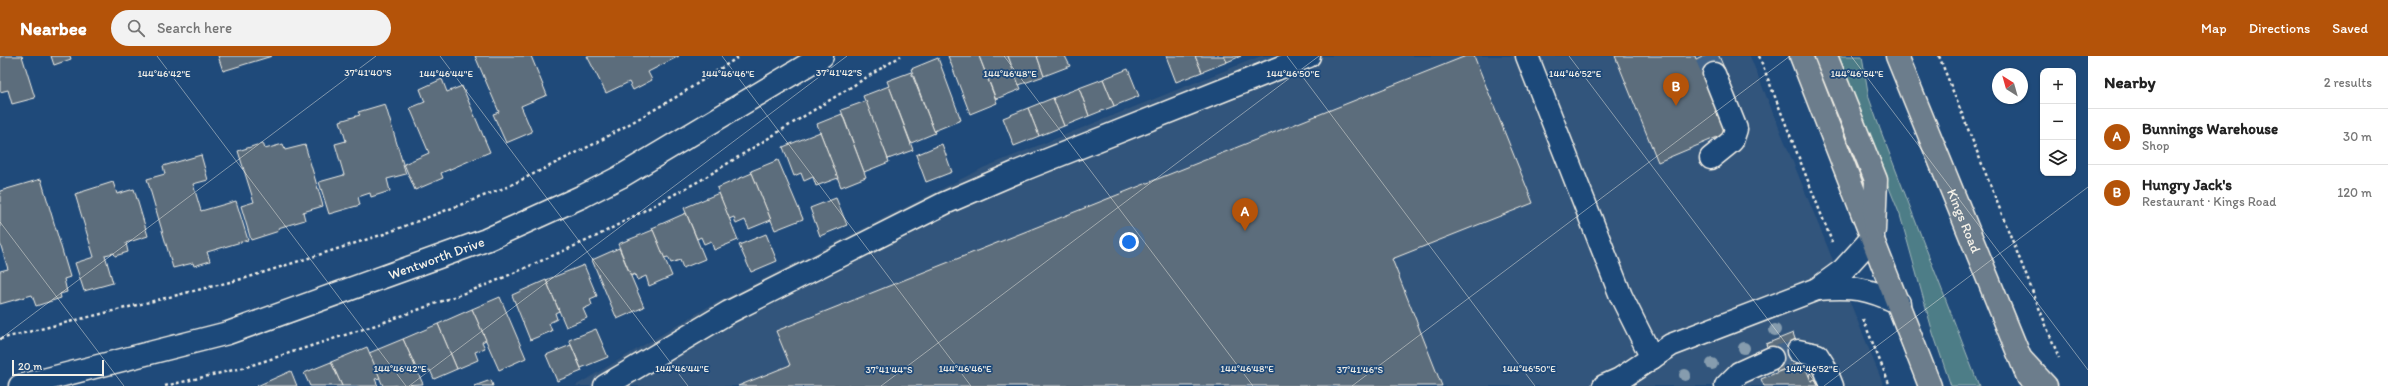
<!DOCTYPE html>
<html lang="en">
<head>
<meta charset="utf-8">
<style>
  :root { --surface:#fff; --page:#f2f2f2; --text:#222; --muted:#767676; --line:#e0e0e0; --accent:#b45309 }
  body { margin:0; font-family:Itim,sans-serif; background:var(--page); color:var(--text) }
  .controls { position:absolute; right:12px; top:12px; display:grid; overflow:hidden; border-radius:8px; box-shadow:0 1px 3px #0004 }
  .controls button { width:36px; height:36px; display:grid; place-items:center; padding:0; border:0; border-bottom:1px solid var(--line); background:var(--surface); color:var(--text); font:20px sans-serif }
  .compass { position:absolute; left:1992px; top:12px; width:36px; height:36px; border-radius:50%; background:var(--surface); box-shadow:0 1px 3px #0004; rotate:323deg }
  .scale { position:absolute; left:12px; bottom:10px; width:92px; box-sizing:border-box; padding-left:4px; border:2px solid #f4f1e8; border-top:0; font-size:11px; line-height:14px; white-space:nowrap; color:#f4f1e8; -webkit-text-stroke:3px #1f4a7a; paint-order:stroke }
  .you { position:absolute; left:1129px; top:186px; width:14px; height:14px; margin:-10px; border:3px solid #fff; border-radius:50%; background:#1a73e8; box-shadow:0 0 0 6px #1a73e833 }
  .badge { display:grid; place-items:center; width:26px; height:26px; border-radius:50%; background:var(--accent); color:#fff; font-size:13px; font-weight:700 }
  .pin { position:absolute; translate:-50% -33px; filter:drop-shadow(0 1px 2px #0008) }
  .pin::after { content:''; position:absolute; top:21px; width:14px; height:12px; background:inherit; clip-path:polygon(0 0,100% 0,50% 100%) }
  .list { margin:0; padding:0; list-style:none }
  h2 { display:flex; justify-content:space-between; align-items:center; height:52px; margin:0; padding:0 16px; font-size:17px }
  h2 small { font-size:13px; font-weight:400; color:var(--muted) }
  .list li { display:grid; grid-template-columns:26px 1fr auto; gap:12px; align-items:center; box-sizing:border-box; height:56px; padding:0 16px; border-top:1px solid var(--line) }
  .list b { display:block; font-size:15px; white-space:nowrap }
  .list p { margin:0; font-size:13px; white-space:nowrap; color:var(--muted) }
  .list em { font-size:13px; font-style:normal; color:var(--muted) }
  .icon { flex:none; width:22px; height:22px; fill:none; stroke:currentColor; stroke-width:2; stroke-linecap:round; stroke-linejoin:round }
  .map { position:relative; flex:none; width:2088px; height:330px; overflow:hidden }
  header { display:flex; align-items:center; gap:24px; box-sizing:border-box; height:56px; padding:0 20px; background:var(--accent); color:#fff }
  header strong { font-size:19px }
  nav { display:flex; gap:22px; margin-inline-start:auto; font-size:14px }
  .search { width:280px; height:36px; background:var(--page); display:flex; align-items:center; gap:10px; box-sizing:border-box; padding:0 14px; border-radius:22px; color:var(--muted); font-size:15px }
  main { display:flex }
  aside { flex:1; background:var(--surface) }
  .map>svg:first-child { display:block }
</style>
</head>
<body>
<header>
<strong>Nearbee</strong>
<div class="search"><svg class="icon" aria-label="search" viewBox="0 0 24 24"><circle cx="10" cy="10" r="6"/><path d="M15 15l6 6"/></svg>Search here</div>
<nav><a>Map</a><a>Directions</a><a>Saved</a></nav>
</header>
<main>
<div class="map">
<svg width="2088" height="330" viewBox="0 0 2088 330">
  <rect width="100%" height="100%" fill="#1f4a7a"/>
  <filter id="ink" filterUnits="userSpaceOnUse"><feTurbulence type="fractalNoise" baseFrequency=".025" numOctaves="2"/><feDisplacementMap in="SourceGraphic" scale="8" xChannelSelector="R" yChannelSelector="G"/><feConvolveMatrix kernelMatrix="1 2 1 2 8 2 1 2 1" color-interpolation-filters="sRGB"/></filter>
  <g filter="url(#ink)">
    <!-- built -->
    <polygon fill="#31547b" points="1261,0 1750,0 1884,330 575,330 706,252 985,111"/>
    <!-- green -->
    <polygon fill="#4d7d87" stroke="#a0b7b8" points="1836,0 1862,0 1869,42 1880,73 1979,330 1951,330 1933,277 1900,159"/>
    <!-- building -->
    <g fill="#5b6d7c" stroke="#f4f1e8">
      <polygon points="0,0 22,0 35,42 12,48 8,34 0,36"/>
      <polygon points="51,0 70,0 71,3 54,9"/>
      <polygon points="218,0 272,0 223,15"/>
      <polygon points="475,0 531,0 547,39 521,50 532,76 506,87 493,58 499,56"/>
      <polygon points="587,0 679,0 648,16 652,24 633,34 629,26 606,37"/>
      <polygon points="948,0 979,0 997,47 970,58"/>
      <polygon points="979,0 1008,0 1021,33 996,43"/>
      <polygon points="1008,0 1037,0 1044,20 1019,29"/>
      <polygon points="1037,0 1065,0 1070,10 1044,20"/>
      <polygon points="1166,0 1195,0 1202,16 1176,26"/>
      <polygon points="1195,0 1224,0 1227,6 1202,16"/>
      <polygon points="1224,0 1241,0 1227,6"/>
      <polygon points="1466,0 1474,0 1533,147 1392,203 1442,330 738,330 790,309 776,275"/>
      <polygon points="1615,0 1695,0 1696,3 1702,0 1719,0 1725,14 1705,22 1727,77 1658,106"/>
      <polygon points="938,2 961,64 934,75 911,13"/>
      <polygon points="1128,13 1139,40 1114,50 1103,23"/>
      <polygon points="911,16 935,77 911,87 887,25"/>
      <polygon points="442,23 447,36 462,30 490,96 441,117 443,122 415,134 404,108 429,97 410,52 425,46 420,33"/>
      <polygon points="1103,23 1114,50 1089,60 1079,32"/>
      <polygon points="889,30 913,94 888,103 863,40"/>
      <polygon points="1079,32 1089,60 1064,70 1053,42"/>
      <polygon points="1053,42 1064,70 1039,80 1028,52"/>
      <polygon points="866,45 889,106 864,116 841,54"/>
      <polygon points="385,48 406,118 387,123 390,135 371,141 370,137 358,141 360,149 329,158 319,126 344,119 335,88 346,85 340,65 360,59 358,56"/>
      <polygon points="1028,52 1039,80 1014,90 1003,62"/>
      <polygon points="842,58 866,121 841,131 817,68"/>
      <polygon points="820,76 838,122 816,130 813,121 804,125 801,117 794,120 783,91"/>
      <polygon points="263,87 265,93 283,88 285,94 305,89 323,150 303,156 305,164 278,172 279,175 251,184 241,150 254,146 238,95"/>
      <polygon points="942,88 952,116 926,126 916,99"/>
      <polygon points="201,99 208,124 193,128 201,155 236,145 248,184 207,196 210,205 194,210 193,207 173,212 147,123 165,118 163,110"/>
      <polygon points="778,104 803,163 775,174 751,115"/>
      <polygon points="752,117 771,164 749,173 745,164 736,168 734,161 729,163 717,132"/>
      <polygon points="41,123 70,221 64,223 67,236 60,238 61,242 36,250 32,239 0,248 0,215 8,213 0,187 0,135"/>
      <polygon points="113,126 117,138 134,133 148,180 126,187 128,196 115,200 114,197 105,199 113,227 84,235 75,207 94,201 75,138"/>
      <polygon points="719,137 738,184 714,194 711,185 704,188 701,181 697,183 684,152"/>
      <polygon points="836,142 847,169 820,180 810,152"/>
      <polygon points="686,157 705,203 683,212 680,204 671,207 668,201 664,202 652,172"/>
      <polygon points="653,174 672,220 649,230 646,220 637,224 635,218 631,220 618,188"/>
      <polygon points="766,178 777,205 751,216 739,189"/>
      <polygon points="619,192 644,251 617,263 592,204"/>
      <polygon points="584,209 597,240 590,243 592,249 583,253 587,262 566,271 546,224"/>
      <polygon points="546,224 559,255 555,257 557,263 549,267 552,275 530,284 512,239"/>
      <polygon points="500,241 526,302 499,314 472,253"/>
      <polygon points="472,253 486,284 482,286 485,292 475,296 478,304 457,313 438,268"/>
      <polygon points="438,268 457,313 434,323 430,314 423,317 420,311 416,312 403,283"/>
      <polygon points="596,273 608,301 581,312 569,284"/>
      <polygon points="1793,277 1803,306 1777,316 1766,288"/>
      <polygon points="403,283 423,328 383,330 369,297"/>
      <polygon points="571,289 582,315 557,325 546,299"/>
      <polygon points="367,291 380,322 375,323 378,330 342,330 331,306"/>
      <polygon points="331,306 342,330 310,330 304,317"/>
      <polygon points="1803,306 1811,325 1815,323 1818,330 1764,330 1761,323"/>
      <polygon points="1824,311 1828,323 1817,328 1815,323 1811,325 1809,318"/>
      <polygon points="291,315 297,330 257,330"/>
      <polygon points="491,324 493,330 474,330"/>
    </g>
    <g fill="none" stroke-linecap="round" stroke-linejoin="round">
      <!-- minor-tunnel -->
      <g stroke="#3f638a" stroke-width="22" stroke-dasharray="22 11" stroke-linecap="butt">
        <polyline points="1706,0 1714,18"/>
        <polyline points="1772,302 1798,295"/>
      </g>
      <!-- minor casing -->
      <g stroke="#f4f1e8" stroke-width="25">
        <g id="minor">
          <polyline points="1527,0 1621,240 1652,302"/>
          <polyline points="1711,102 1732,85 1736,73 1714,18"/>
          <path d="M1817,233c36,-3 50,-1 82,14"/>
          <polyline points="1798,295 1817,299 1824,310 1832,330"/>
          <path id="s1" d="M20,330l208,-53 258,-93 97,-44 37,-19 202,-121"/>
          <polyline points="605,330 729,256 945,147 1017,116 1309,0"/>
          <polyline points="1604,330 1620,323 1671,289 1817,233 1843,214 1873,181"/>
          <polyline points="1726,330 1739,317 1772,302"/>
        </g>
      </g>
      <!-- major casing -->
      <g stroke="#f4f1e8" stroke-width="25">
        <g id="major">
          <polyline points="1801,0 1930,330"/>
          <polyline points="1826,0 1876,124 1874,174"/>
          <path id="s2" d="M1897,0l131,321"/>
        </g>
      </g>
      <!-- highway casing -->
      <g stroke="#f4f1e8" stroke-width="25">
        <polyline id="highway" points="2022,304 2046,330"/>
      </g>
      <!-- path -->
      <g stroke="#f4f1e8" stroke-width="2.5" stroke-dasharray="3 3" stroke-linecap="butt">
        <polyline points="1759,0 1832,186"/>
        <polyline points="1939,0 2059,302"/>
        <polyline points="1863,263 1890,330"/>
        <polyline points="0,283 246,222 384,178 507,131 596,87 678,40 740,0"/>
        <polyline points="165,330 246,311 379,268 489,228 597,180 701,124 901,0"/>
      </g>
      <!-- minor -->
      <use href="#minor" stroke="#1f4a7a" stroke-width="22"/>
      <!-- major -->
      <use href="#major" stroke="#6c7d8c" stroke-width="22"/>
      <!-- highway -->
      <use href="#highway" stroke="#6c7d8c" stroke-width="22"/>
    </g>
    <!-- trees -->
    <g fill="#869cae">
      <circle cx="1775" cy="274" r="6"/>
      <circle cx="1744" cy="292" r="6"/>
      <circle cx="1712" cy="308" r="6"/>
      <circle cx="1685" cy="319" r="6"/>
    </g>
  </g>
  <!-- ticks -->
  <path fill="none" stroke="#f4f1e8" stroke-width="1" stroke-opacity="0.45" d="M157,0l249,330M440,0l248,330M722,0l249,330M1004,0l249,330M1287,0l248,330M1569,0l249,330M1851,0l237,314M0,166l124,164M0,283l376,-283M409,330l438,-330M881,330l438,-330M1352,330l438,-330M1824,330l264,-199"/>
  <g text-anchor="middle" dominant-baseline="central" stroke-width="3.5" stroke-linejoin="round" paint-order="stroke">
    <!-- street labels -->
    <g font-size="14" fill="#f4f1e8" stroke="#1f4a7a">
      <text stroke="none"><textPath href="#s2" startOffset="178">Kings Road</textPath></text>
      <text stroke="none"><textPath href="#s1" startOffset="436">Wentworth Drive</textPath></text>
    </g>
  </g>
  <g font-size="10" text-anchor="middle" fill="#f4f1e8" stroke="#1f4a7a" stroke-width="3.5" stroke-linejoin="round" paint-order="stroke">
    <text x="368" y="20">37°41'40"S</text>
    <text x="839" y="20">37°41'42"S</text>
    <text x="164" y="21">144°46'42"E</text>
    <text x="446" y="21">144°46'44"E</text>
    <text x="728" y="21">144°46'46"E</text>
    <text x="1010" y="21">144°46'48"E</text>
    <text x="1293" y="21">144°46'50"E</text>
    <text x="1575" y="21">144°46'52"E</text>
    <text x="1857" y="21">144°46'54"E</text>
    <text x="400" y="316">144°46'42"E</text>
    <text x="682" y="316">144°46'44"E</text>
    <text x="965" y="316">144°46'46"E</text>
    <text x="1247" y="316">144°46'48"E</text>
    <text x="1529" y="316">144°46'50"E</text>
    <text x="1812" y="316">144°46'52"E</text>
    <text x="889" y="317">37°41'44"S</text>
    <text x="1360" y="317">37°41'46"S</text>
  </g>
</svg>
<div class="controls">
<button>+</button>
<button>−</button>
<button><svg class="icon" aria-label="layers" viewBox="0 0 24 24"><path d="M12 4l9 5-9 5-9-5zM3 14l9 5 9-5"/></svg></button>
</div>
<svg class="compass" viewBox="-18 -18 36 36"><path d="M0-13l5 13h-10z" fill="#e53935"/><path d="M0 13l5-13h-10z" fill="#767676"/></svg>
<div class="scale">20 m</div>
<div class="you"></div>
<div class="pin badge" style="left:1245px;top:175px">A</div>
<div class="pin badge" style="left:1676px;top:50px">B</div>
</div>
<aside>
<h2>Nearby<small>2 results</small></h2>
<ul class="list">
<li><span class="badge">A</span><div><b>Bunnings Warehouse</b><p>Shop</p></div><em>30 m</em></li>
<li><span class="badge">B</span><div><b>Hungry Jack's</b><p>Restaurant · Kings Road</p></div><em>120 m</em></li>
</ul>
</aside>
</main>
</body>
</html>
